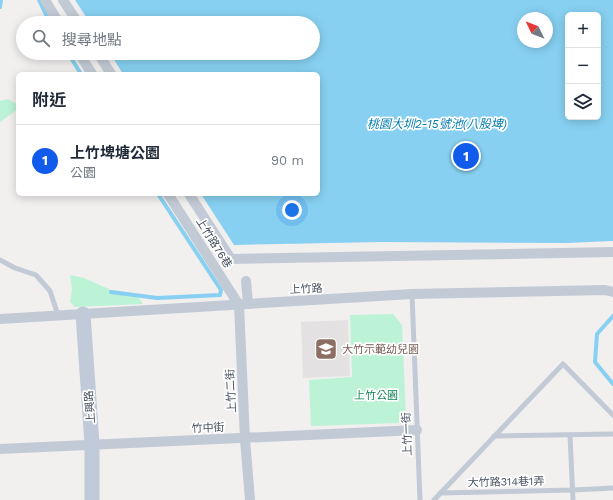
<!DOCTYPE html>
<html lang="zh-TW">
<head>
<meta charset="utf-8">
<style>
  :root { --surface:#fff; --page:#f6f6f7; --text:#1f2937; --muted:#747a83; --line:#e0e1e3; --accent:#105aec }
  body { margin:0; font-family:"Work Sans","Noto Sans TC",sans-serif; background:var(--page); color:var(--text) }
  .controls { position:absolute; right:12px; top:12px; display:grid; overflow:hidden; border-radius:6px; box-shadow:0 2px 10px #0003 }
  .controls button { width:36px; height:36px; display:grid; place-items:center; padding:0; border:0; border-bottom:1px solid var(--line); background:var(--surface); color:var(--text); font:20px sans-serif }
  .compass { position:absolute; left:517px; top:12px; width:36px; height:36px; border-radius:50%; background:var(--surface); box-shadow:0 2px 10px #0003; rotate:313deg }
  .you { position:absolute; left:292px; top:210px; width:14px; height:14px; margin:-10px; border:3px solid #fff; border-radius:50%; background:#1a73e8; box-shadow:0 0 0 6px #1a73e833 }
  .badge { display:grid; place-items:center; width:26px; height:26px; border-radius:50%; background:var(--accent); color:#fff; font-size:13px; font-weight:700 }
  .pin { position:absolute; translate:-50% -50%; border:2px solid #fff; box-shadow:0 1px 4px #0006 }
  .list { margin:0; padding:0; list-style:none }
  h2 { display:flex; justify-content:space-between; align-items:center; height:52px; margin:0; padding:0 16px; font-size:17px }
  h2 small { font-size:13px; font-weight:400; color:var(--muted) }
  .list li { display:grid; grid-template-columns:26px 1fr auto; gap:12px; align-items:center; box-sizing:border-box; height:72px; padding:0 16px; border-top:1px solid var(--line) }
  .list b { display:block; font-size:15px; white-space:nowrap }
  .list p { margin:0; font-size:13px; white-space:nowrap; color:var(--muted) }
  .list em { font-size:13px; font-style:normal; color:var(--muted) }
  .icon { flex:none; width:22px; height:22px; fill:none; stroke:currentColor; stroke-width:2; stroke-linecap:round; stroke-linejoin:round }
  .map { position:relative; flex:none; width:613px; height:500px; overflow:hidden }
  .search { position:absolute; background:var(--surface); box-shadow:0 2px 10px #0003; left:16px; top:16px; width:304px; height:44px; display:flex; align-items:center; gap:10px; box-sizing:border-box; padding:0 14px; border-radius:22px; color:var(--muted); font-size:15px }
  .panel { position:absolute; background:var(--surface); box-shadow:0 2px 10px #0003; left:16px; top:72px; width:304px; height:124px; border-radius:6px }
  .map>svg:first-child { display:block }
</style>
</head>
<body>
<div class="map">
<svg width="613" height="500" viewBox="0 0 613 500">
  <rect width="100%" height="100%" fill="#f2efef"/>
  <!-- education -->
  <polygon fill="#e3e1e1" points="348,320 350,376 303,378 301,322"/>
  <!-- green -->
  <g fill="#bcf2d6">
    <polygon points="8,99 18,105 18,109 0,122 0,101"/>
    <polygon points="70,275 84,278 111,290 136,294 143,304 75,307 70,302 72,290"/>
    <polygon points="393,314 402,325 406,417 399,423 311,426 309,380 352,377 350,315"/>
  </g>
  <!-- water -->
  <path fill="#87d0f1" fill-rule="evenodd" d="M75,0h538v241l-47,2 -184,-1 -148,3 -33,-51h117v-120h-195l-13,-21h203v-30h-223zM568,15h30v102h-30zM523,18h24v24h-24z"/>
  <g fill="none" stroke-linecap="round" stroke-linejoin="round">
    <!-- stream -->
    <g stroke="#87d0f1" stroke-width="4">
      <polyline points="39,0 50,23"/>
      <polyline points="0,7 1,0"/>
      <polyline points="68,53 81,74"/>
      <polyline points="111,292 157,298 220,295 221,290 158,194"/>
      <polyline points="613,316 597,334 595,362 613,384"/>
    </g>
    <!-- lane -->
    <g stroke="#c2cad5" stroke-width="5">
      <polyline points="0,260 15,268 36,275 50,291 58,315"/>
      <polyline points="412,294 420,500"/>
      <polyline points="570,435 573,500"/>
      <polyline points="494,436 613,434"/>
      <polyline points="440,493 573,490 613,488"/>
      <polyline points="434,500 563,364 613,415"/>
    </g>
    <!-- street -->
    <g stroke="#c2cad5" stroke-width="10">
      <polyline points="45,0 59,23"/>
      <polyline points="63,0 78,23"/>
      <polyline points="79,53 92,74"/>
      <polyline points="98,53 111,74"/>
      <polyline points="168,194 239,305 245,439 250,500"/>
      <polyline points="189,194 231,259 613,252"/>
      <polyline points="246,281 248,304"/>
      <polyline points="0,319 412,294 605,290 613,292"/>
      <polyline points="0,449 417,430"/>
    </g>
    <!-- secondary -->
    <polyline stroke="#c1cad9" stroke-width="15" points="83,314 92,444 92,500"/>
  </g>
  <!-- icons -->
  <defs>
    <g id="school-square" transform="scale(1.15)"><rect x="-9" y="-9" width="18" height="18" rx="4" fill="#8d6e63" stroke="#fff"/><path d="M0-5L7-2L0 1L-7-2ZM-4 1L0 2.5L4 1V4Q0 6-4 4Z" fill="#fff"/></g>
  </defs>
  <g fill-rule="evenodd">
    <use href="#school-square" x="326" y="349"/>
  </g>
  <g text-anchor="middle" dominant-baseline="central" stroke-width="3.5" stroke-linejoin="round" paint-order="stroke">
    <!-- street labels -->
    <g font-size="11" fill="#46505e" stroke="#fff">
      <text transform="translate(214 243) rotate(58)">上竹路76巷</text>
      <text transform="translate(306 289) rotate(-3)">上竹路</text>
      <text transform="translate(231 391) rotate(-93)">上竹二街</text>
      <text transform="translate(90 407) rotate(-94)">上興路</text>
      <text transform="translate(208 428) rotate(-2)">竹中街</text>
      <text transform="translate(407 434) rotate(-92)">上竹一街</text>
      <text transform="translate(506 482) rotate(-1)">大竹路314巷1弄</text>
    </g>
    <!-- education labels -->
    <g font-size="11" fill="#785e54" stroke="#fff" text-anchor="start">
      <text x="342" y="349">大竹示範幼兒園</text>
    </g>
    <!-- park labels -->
    <g font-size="11" fill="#128456" stroke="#fff">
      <text x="376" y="395">上竹公園</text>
    </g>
    <!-- water labels -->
    <g font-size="12" font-style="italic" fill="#057db2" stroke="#fff">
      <text x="437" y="124">桃園大圳2-15號池(八股埤)</text>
    </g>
  </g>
</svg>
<div class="controls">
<button>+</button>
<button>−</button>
<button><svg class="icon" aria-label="layers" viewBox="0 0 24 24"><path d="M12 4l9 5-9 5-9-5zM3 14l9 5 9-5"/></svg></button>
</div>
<svg class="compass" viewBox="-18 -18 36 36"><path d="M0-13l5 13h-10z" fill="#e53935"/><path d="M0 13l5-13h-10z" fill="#747a83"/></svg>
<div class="you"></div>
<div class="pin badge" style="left:466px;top:156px">1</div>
<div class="search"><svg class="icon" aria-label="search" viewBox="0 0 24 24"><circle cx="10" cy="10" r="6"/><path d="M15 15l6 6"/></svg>搜尋地點</div>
<section class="panel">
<h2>附近<small></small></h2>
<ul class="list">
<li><span class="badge">1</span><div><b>上竹埤塘公園</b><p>公園</p></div><em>90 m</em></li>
</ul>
</section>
</div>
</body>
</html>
